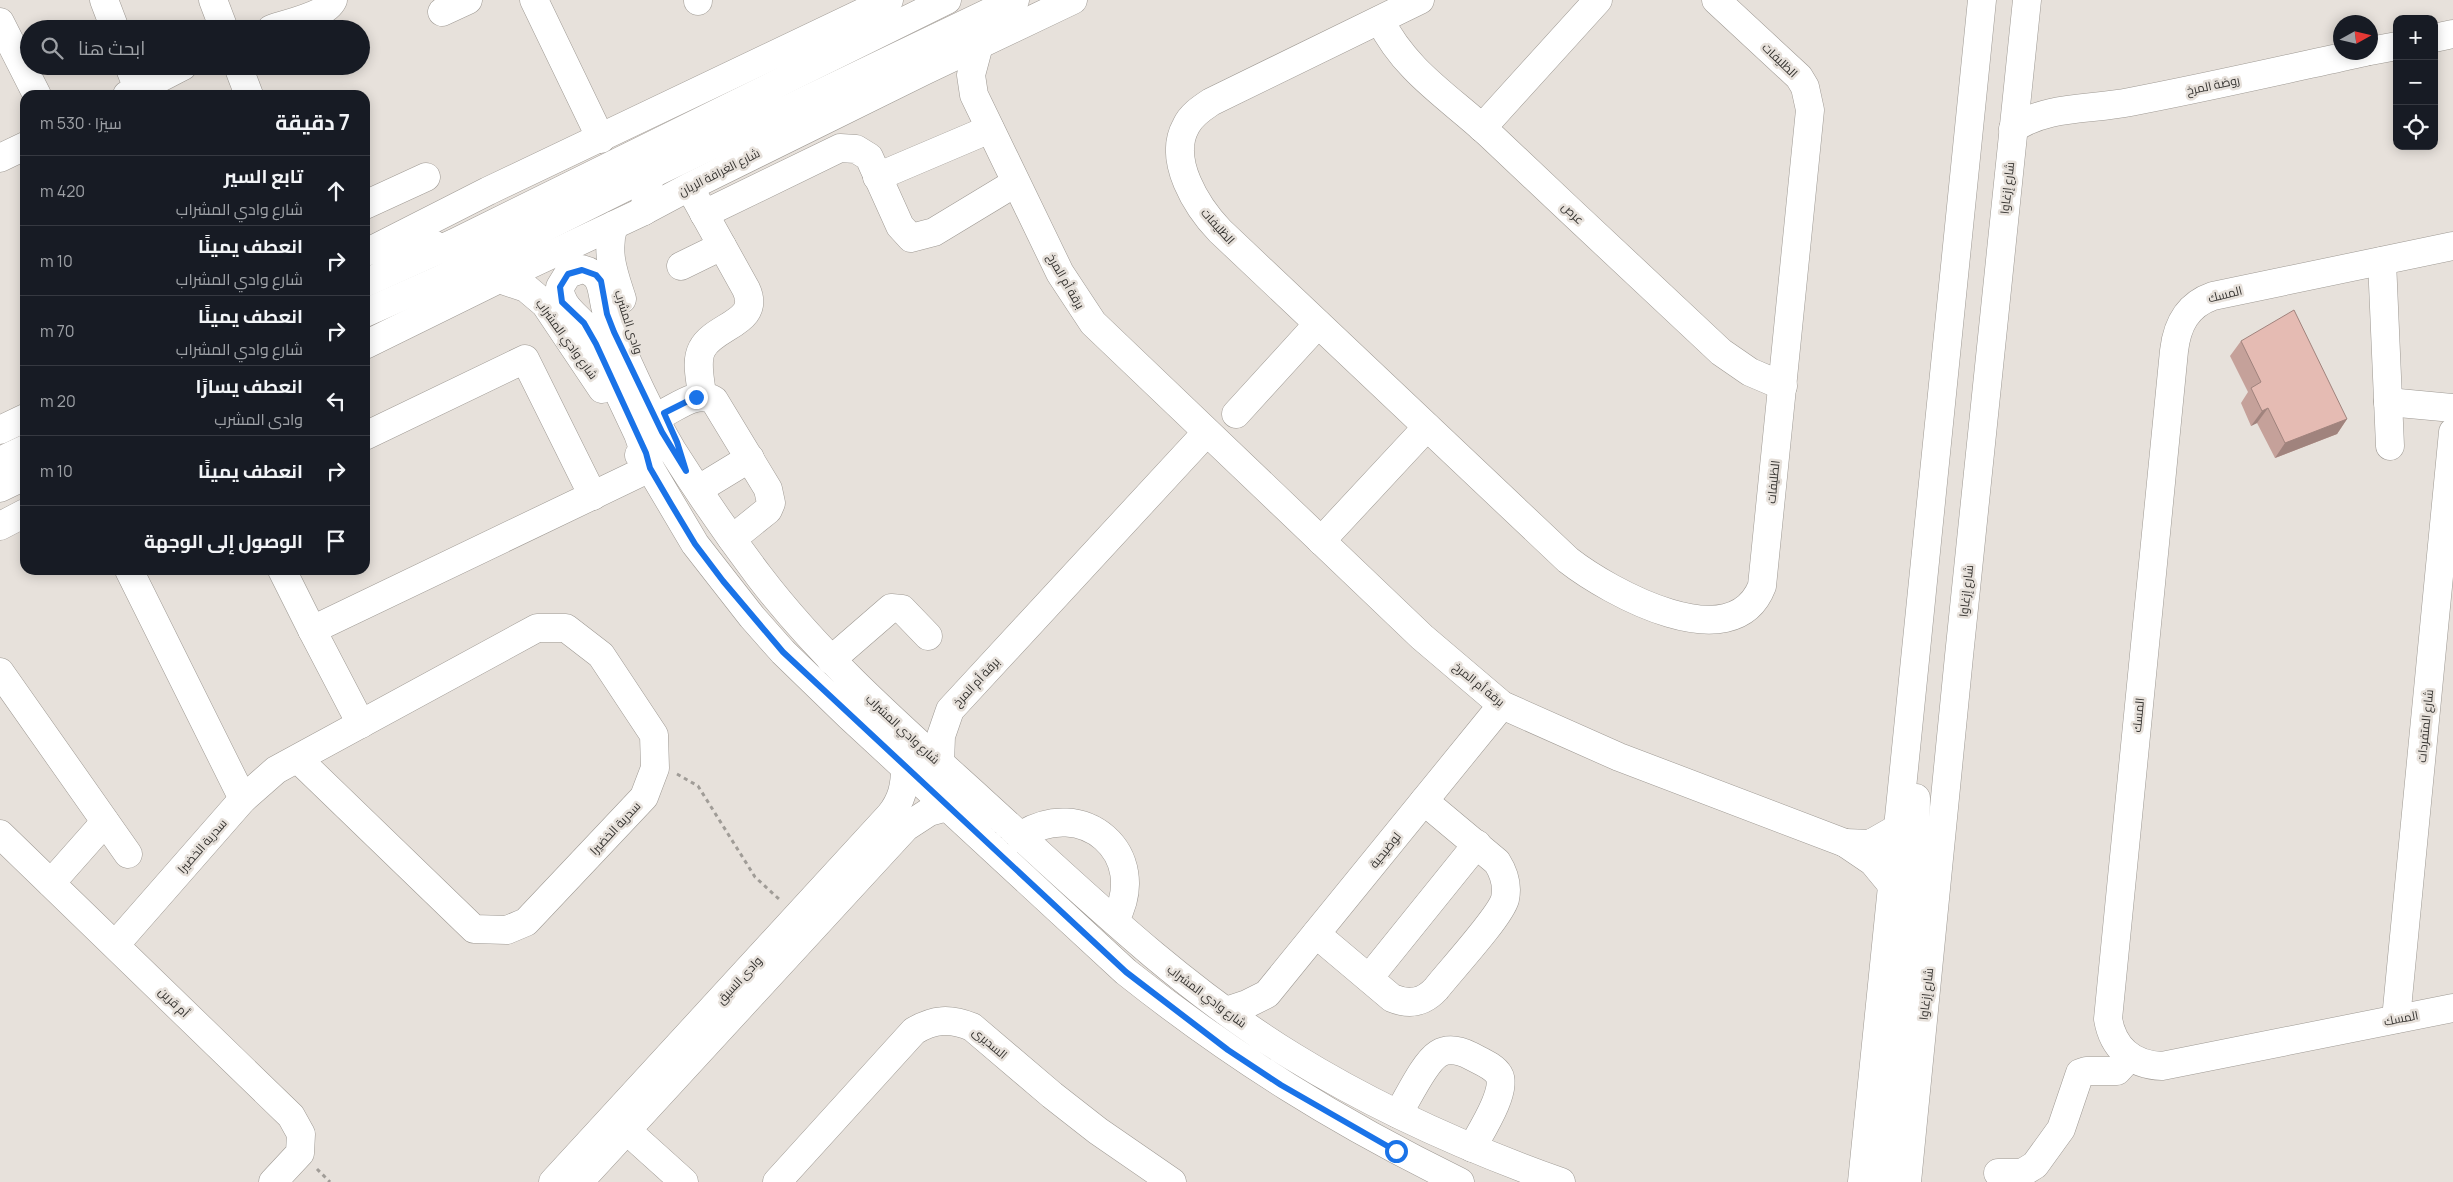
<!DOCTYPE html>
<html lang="ar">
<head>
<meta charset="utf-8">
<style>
  :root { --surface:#171b24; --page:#20242c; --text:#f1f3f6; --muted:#9ea1a6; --line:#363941 }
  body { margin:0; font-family:Manrope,Cairo,sans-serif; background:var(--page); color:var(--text); direction:rtl }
  .controls { position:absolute; right:15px; top:15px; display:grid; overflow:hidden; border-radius:10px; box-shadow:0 2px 12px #0003 }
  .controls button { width:45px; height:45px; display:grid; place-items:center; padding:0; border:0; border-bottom:1px solid var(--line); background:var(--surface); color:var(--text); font:25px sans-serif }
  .compass { position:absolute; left:2333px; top:15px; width:45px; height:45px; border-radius:50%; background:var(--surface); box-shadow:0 2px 12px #0003; rotate:82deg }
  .stop { position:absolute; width:15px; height:15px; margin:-11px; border:4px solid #1a73e8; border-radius:50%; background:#fff }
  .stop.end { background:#1a73e8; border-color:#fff; box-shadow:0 1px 5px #0008 }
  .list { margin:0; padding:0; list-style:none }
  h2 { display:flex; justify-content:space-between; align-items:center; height:65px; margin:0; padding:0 20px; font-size:21px }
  h2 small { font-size:16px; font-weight:400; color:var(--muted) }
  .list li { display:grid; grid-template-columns:32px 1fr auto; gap:15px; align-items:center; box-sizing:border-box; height:70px; padding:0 20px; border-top:1px solid var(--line) }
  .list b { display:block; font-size:19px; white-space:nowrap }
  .list p { margin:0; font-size:16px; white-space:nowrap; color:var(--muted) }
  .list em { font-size:16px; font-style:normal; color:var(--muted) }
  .icon { flex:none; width:28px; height:28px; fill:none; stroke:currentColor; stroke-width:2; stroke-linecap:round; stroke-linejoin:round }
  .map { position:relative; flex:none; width:2453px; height:1182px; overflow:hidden; direction:ltr }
  .search { position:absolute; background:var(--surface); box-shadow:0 2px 12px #0003; left:20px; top:20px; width:350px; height:55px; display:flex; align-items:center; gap:12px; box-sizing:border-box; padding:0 18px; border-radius:28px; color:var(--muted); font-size:19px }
  .panel { position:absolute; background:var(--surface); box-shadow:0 2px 12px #0003; left:20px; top:90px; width:350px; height:485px; border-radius:15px; direction:rtl }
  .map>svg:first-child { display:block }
</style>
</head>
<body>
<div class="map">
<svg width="2453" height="1182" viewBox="0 0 2453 1182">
  <rect width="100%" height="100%" fill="#e7e1db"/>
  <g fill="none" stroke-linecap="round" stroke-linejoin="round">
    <!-- minor casing -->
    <g stroke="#9e9993" stroke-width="29">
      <g id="minor">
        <polyline points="104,0 115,29"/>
        <polyline points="213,0 224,29"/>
        <polyline points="534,0 601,139"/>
        <polyline points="698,0 698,1"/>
        <path d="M1420,0l-209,102c-9,6 -20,13 -25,24 -19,34 11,81 34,105l348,329c41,32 165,101 194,26l48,-476 -5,-23 -6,-10 -83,-77"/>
        <polyline points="442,12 468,0"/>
        <path d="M1380,20c25,51 69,77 109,114 77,73 155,146 232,218l29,20 33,14"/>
        <polyline points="0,22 37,95"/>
        <path d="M271,29c16,-6 55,-13 62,-29"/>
        <polyline points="2434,38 2453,34"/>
        <polyline points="979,45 971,75 974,95 1060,273 1093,323 1422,637 1502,705 1619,757 1845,843 1873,862 1892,885"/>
        <polyline points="2370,51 2397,46"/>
        <polyline points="129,66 138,89"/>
        <polyline points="238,66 249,95"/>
        <polyline points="127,95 183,66"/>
        <polyline points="1482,128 1598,0"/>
        <path d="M2013,129c34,-24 78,-19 117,-27 79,-15 157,-33 235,-50"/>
        <polyline points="0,158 25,146"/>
        <polyline points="877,177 990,129"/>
        <path d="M696,199l50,90c16,34 -32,36 -44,60 -7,13 -1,32 0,47"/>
        <polyline points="365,205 426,177"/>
        <polyline points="704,214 840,148 856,149 869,157 900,226 911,238 934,232 1015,183"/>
        <path d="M614,225c-9,27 0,49 8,74"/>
        <path d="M2453,246l-240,50c-26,9 -36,29 -39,55l-66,668c5,29 24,46 54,47l291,-58"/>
        <polyline points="370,251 488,191 889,0"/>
        <polyline points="2382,261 2390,446"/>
        <polyline points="681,266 722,246"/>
        <polyline points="499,279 526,288 545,304 602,389"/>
        <polyline points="365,345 499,279 644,211 689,187 924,71 1073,0"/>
        <polyline points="2388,402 2453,408"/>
        <path d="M664,413c16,-8 33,-22 50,-13l54,89 3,14 -3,7 -36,29"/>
        <polyline points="1236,414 1318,324"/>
        <polyline points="0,430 25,418"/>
        <polyline points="365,436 525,359 593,496"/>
        <polyline points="699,489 750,458"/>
        <polyline points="0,526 25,513"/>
        <polyline points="1321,541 1427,427"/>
        <polyline points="129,570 243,799"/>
        <polyline points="282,570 312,630"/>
        <polyline points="831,660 891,608 902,609 928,636"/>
        <polyline points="0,672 128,854"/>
        <polyline points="361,724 312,630 650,468 639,455"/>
        <polyline points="940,763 941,736 950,710 1206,433"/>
        <polyline points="0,834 291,1116 301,1134 300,1153 273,1182"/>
        <path d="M1020,836c63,-41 131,18 95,84"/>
        <polyline points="1845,843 1870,844 1898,828"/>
        <polyline points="51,883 105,822"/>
        <path d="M1316,934l76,64c17,7 31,5 44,-9 14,-18 64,-72 69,-90 3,-14 -1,-26 -8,-37l-73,-61"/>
        <polyline points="116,944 243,799 276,770 537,628 566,628 601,655 654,735 655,768 644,797 526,922 507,930 474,929 298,759"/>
        <polyline points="1369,978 1477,844"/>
        <polyline points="1226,1011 1247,1004 1267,994 1502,705"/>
        <polyline points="2396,1019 2453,432"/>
        <path d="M1398,1114c10,-16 26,-51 40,-60 11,-7 23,-3 33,2 9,5 23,10 28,19 9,15 -19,58 -27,73"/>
        <polyline points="613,1118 684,1182"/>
        <polyline points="1998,1173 2022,1173 2035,1165 2061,1129 2080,1073 2086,1071 2117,1071 2130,1057"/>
        <path d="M553,1182l337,-367c12,-15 15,-29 15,-47"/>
        <polyline points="579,1182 906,827 929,812 947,807"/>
        <path d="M777,1182l137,-151c20,-12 36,-13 58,-4l80,68 46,36 74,51"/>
        <path d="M1460,1182c-123,-60 -227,-125 -334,-210l-277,-256 -66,-64 -31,-35 -57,-73 -45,-76 -12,-34 -48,-102c-10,-15 -31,-25 -30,-45l8,-13 14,-5c21,5 19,19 23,37 2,9 5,18 9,26 18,40 36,81 58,118 27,43 56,85 87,126 64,84 145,154 223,225 99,90 196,185 310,255 84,52 176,93 269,126"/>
      </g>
    </g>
    <!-- major casing -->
    <g stroke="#9e9993" stroke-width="29">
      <g id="major">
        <polyline points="644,211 650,175"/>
        <polyline points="372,250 435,245"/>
        <polyline points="445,280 499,279"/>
        <polyline points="365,283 454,243 947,0"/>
        <polyline points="365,313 439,280 650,175 1015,0"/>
        <polyline points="0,461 25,449"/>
        <polyline points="0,488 25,476"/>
        <polyline points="1862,1182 1982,0"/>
        <polyline points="1884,1182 1915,866 1916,798"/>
        <polyline points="1907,1182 1959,656 2027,0"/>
      </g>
    </g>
    <!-- path -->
    <g stroke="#a09c97" stroke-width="3" stroke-dasharray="4 4" stroke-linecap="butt">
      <polyline points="677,774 698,786 755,877 780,900"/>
      <polyline points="317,1169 330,1182"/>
    </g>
    <!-- minor -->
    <use href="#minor" stroke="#fff" stroke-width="28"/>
    <!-- major -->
    <use href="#major" stroke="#fff" stroke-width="28"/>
  </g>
  <!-- wall -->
  <polygon fill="#c5a19a" points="2241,341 2347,419 2337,434 2275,458 2257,423 2251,426 2241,403 2248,392 2230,356"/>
  <!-- shaded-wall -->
  <g fill="#a0837d">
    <polygon points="2268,408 2257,423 2251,426 2262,411"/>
    <polygon points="2347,419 2337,434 2275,458 2285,443"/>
  </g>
  <!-- building -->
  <polygon fill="#e5bbb3" stroke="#a0837d" points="2294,310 2347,419 2285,443 2268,408 2262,411 2251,388 2261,382 2241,341"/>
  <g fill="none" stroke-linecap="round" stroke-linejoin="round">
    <!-- route -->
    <polyline stroke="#1a73e8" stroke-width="6" points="696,397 664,413 677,442 686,471 662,432 614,332 607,314 601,281 596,275 582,270 568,274 560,287 562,302 584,323 596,344 646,453 650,468 671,504 695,544 723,581 783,652 1126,972 1228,1050 1281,1085 1396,1151"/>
  </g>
  <g text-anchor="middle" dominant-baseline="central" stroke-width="5" stroke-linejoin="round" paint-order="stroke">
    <!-- street labels -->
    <g font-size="12" fill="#34322f" stroke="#e7e1db">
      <text transform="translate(1780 60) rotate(44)">الظليفات</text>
      <text transform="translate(2213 85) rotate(-12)">روضة المرخ</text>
      <text transform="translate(719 172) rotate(-27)">شارع الغرافة الريان</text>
      <text transform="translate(2007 188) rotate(-84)">شارع إزغاوا</text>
      <text transform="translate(1573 213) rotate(43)">عرص</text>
      <text transform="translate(1218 226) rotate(48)">الظليفات</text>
      <text transform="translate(1066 281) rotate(60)">برقة أم المرخ</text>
      <text transform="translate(2225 294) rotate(-14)">المسك</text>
      <text transform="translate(629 322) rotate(72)">وادى المشرب</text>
      <text transform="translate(567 339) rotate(54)">شارع وادي المشراب</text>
      <text transform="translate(1773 482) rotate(-84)">الظليفات</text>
      <text transform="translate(1966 591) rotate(-84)">شارع إزغاوا</text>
      <text transform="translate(976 682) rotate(-47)">برقة أم المرخ</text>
      <text transform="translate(1479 684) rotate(39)">برقة أم المرخ</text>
      <text transform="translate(2138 715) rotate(-84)">المسك</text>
      <text transform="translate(2425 726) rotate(-84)">شارع المتفردات</text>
      <text transform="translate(903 729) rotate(43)">شارع وادي المشراب</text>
      <text transform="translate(615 828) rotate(-47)">سدرية الخضيرا</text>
      <text transform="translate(202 846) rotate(-49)">سدرية الخضيرا</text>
      <text transform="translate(1385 850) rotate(-51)">لوضيحية</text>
      <text transform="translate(739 980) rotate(-47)">وادى السيق</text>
      <text transform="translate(1926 994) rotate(-84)">شارع إزغاوا</text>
      <text transform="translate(1207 996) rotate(37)">شارع وادي المشراب</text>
      <text transform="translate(174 1002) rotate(44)">أم قرين</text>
      <text transform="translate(2401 1018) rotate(-11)">المسك</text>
      <text transform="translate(990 1043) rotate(40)">السديرى</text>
    </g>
  </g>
</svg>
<div class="controls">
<button>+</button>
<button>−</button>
<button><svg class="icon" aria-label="locate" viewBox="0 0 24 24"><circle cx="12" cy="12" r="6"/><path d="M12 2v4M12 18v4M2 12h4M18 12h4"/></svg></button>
</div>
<svg class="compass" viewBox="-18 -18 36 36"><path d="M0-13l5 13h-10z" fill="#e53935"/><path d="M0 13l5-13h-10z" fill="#9ea1a6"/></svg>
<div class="stop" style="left:1396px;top:1151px"></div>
<div class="stop end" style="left:696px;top:397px"></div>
<div class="search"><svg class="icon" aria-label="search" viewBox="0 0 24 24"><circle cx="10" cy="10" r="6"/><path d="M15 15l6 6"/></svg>ابحث هنا</div>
<section class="panel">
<h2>7 دقيقة<small>سيرًا · 530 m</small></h2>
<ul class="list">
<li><svg class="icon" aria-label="ahead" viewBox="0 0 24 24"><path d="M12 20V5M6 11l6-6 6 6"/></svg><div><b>تابع السير</b><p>شارع وادي المشراب</p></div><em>420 m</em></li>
<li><svg class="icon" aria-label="right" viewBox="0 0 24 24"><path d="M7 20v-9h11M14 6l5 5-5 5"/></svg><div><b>انعطف يمينًا</b><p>شارع وادي المشراب</p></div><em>10 m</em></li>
<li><svg class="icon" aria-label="right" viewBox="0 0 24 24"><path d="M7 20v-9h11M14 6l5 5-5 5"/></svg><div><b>انعطف يمينًا</b><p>شارع وادي المشراب</p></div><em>70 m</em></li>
<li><svg class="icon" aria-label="left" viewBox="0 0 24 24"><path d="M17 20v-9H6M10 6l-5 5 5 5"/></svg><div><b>انعطف يسارًا</b><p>وادى المشرب</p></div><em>20 m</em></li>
<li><svg class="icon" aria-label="right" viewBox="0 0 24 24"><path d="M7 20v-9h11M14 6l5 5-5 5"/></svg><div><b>انعطف يمينًا</b></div><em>10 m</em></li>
<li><svg class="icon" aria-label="arrive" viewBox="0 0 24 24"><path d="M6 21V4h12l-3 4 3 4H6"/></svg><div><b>الوصول إلى الوجهة</b></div></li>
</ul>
</section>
</div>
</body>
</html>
